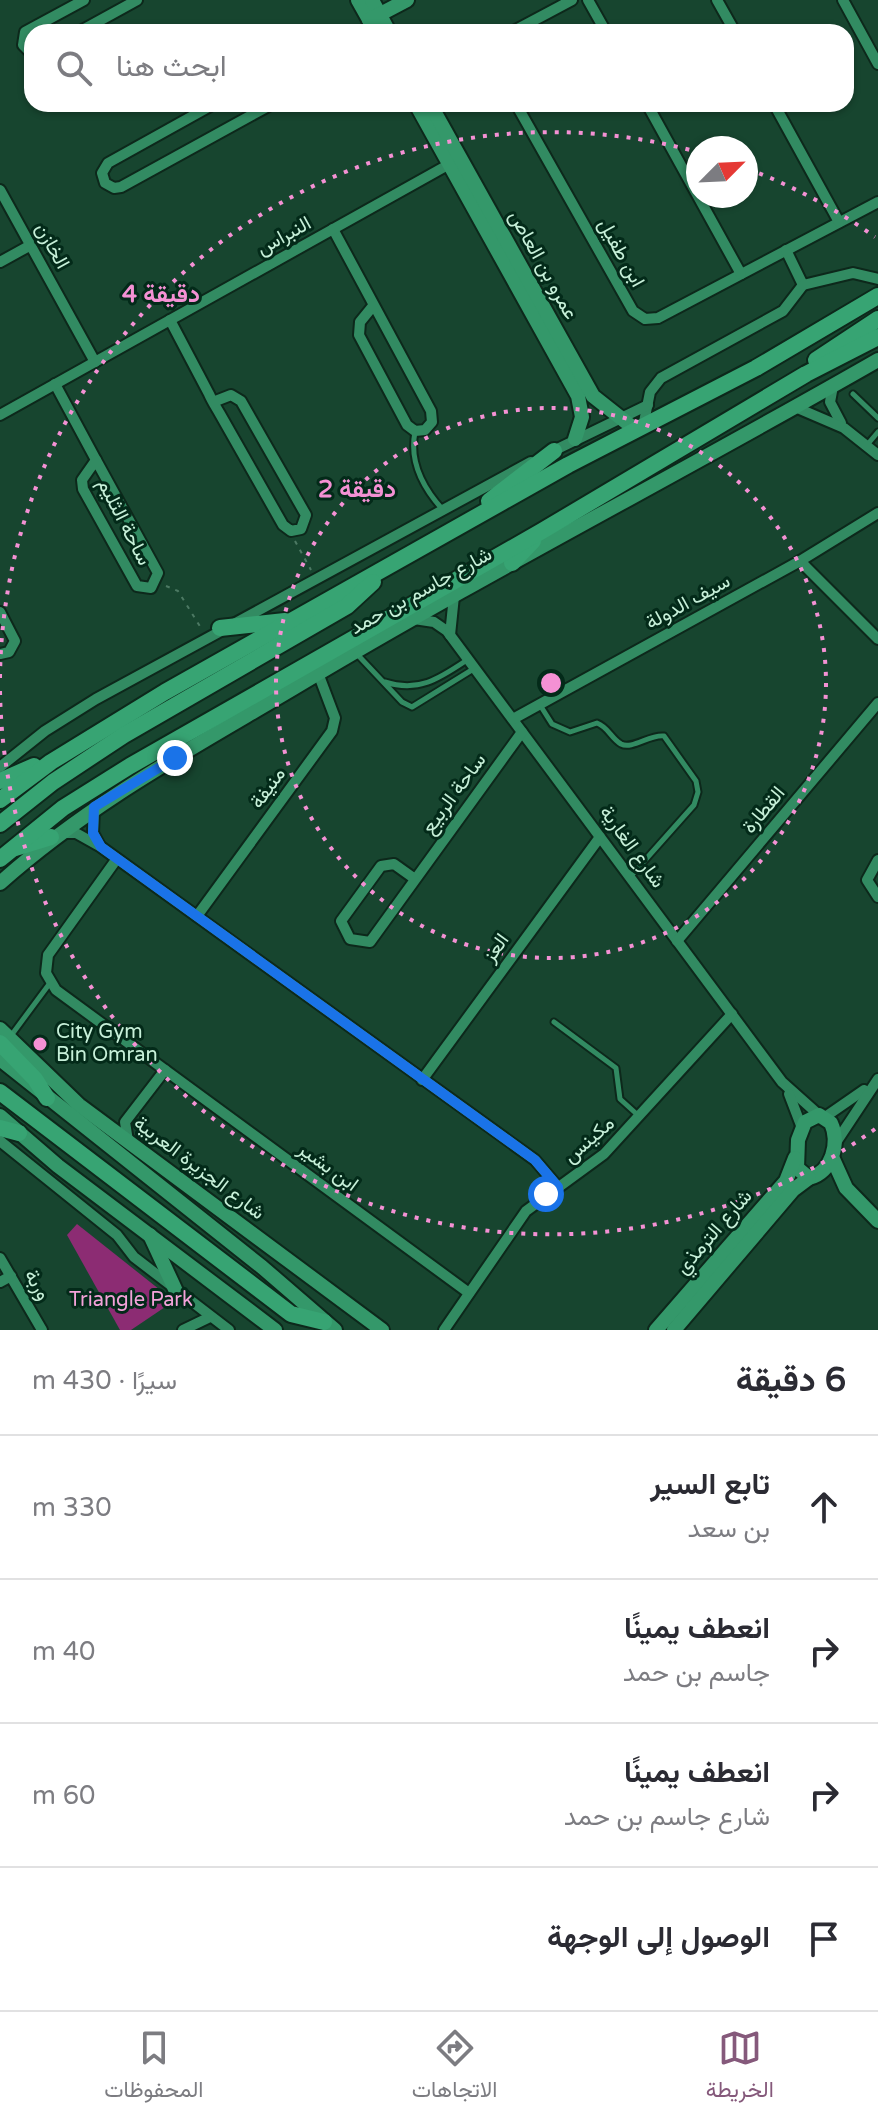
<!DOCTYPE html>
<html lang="ar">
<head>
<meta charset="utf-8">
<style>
  :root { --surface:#fff; --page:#f2f2f3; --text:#2b2b33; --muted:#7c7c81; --line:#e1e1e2; --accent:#85597b }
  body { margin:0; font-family:"Varela Round",Vazirmatn,sans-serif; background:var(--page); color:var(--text); direction:rtl }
  .compass { position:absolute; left:686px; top:136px; width:72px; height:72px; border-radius:50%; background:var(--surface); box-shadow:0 2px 6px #0004; rotate:66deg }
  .stop { position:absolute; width:24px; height:24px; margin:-18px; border:6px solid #1a73e8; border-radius:50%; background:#fff }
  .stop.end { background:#1a73e8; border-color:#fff; box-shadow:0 2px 8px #0008 }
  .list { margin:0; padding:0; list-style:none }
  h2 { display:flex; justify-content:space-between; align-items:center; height:104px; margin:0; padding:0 32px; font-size:34px }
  h2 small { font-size:26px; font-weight:400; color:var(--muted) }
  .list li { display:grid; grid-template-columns:52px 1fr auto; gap:24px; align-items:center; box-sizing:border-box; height:144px; padding:0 32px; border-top:2px solid var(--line) }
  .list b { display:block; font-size:30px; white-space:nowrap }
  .list p { margin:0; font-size:26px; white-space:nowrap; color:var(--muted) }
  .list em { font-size:26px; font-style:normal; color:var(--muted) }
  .icon { flex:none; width:44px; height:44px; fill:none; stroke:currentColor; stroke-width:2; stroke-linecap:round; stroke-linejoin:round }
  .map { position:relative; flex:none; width:878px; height:1330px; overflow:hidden; direction:ltr }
  .search { position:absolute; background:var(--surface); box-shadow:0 2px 6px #0004; left:24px; right:24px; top:24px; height:88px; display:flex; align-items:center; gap:20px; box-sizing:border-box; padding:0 28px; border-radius:24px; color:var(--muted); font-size:30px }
  .sheet { height:680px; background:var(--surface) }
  nav { display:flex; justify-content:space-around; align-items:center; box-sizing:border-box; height:112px; border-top:2px solid var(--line); background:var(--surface); font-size:22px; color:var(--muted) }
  nav a { display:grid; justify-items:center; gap:4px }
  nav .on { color:var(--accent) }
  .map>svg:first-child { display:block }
</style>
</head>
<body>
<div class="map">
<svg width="878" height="1330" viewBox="0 0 878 1330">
  <rect width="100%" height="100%" fill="#17452f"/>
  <!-- green -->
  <polygon fill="#8c2c73" points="77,1224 174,1301 131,1330 120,1330 67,1235"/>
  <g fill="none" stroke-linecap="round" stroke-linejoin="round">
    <!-- lane casing -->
    <g stroke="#0d281b" stroke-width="9">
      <g id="lane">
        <polyline points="853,394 878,418"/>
        <path d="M415,432c-6,30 8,56 28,78"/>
        <polyline points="867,445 878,432"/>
        <polyline points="355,652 402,702 412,707 475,668"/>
        <path d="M385,682c34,11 55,-4 82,-22"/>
        <path d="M540,705l12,19 18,8 27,-9c11,4 14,15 24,21 11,6 29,-10 43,-8l32,45 2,11 -4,13 -64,72"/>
        <polyline points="554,1022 616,1068 620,1099 640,1117"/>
        <polyline points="10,1037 50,983"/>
      </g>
    </g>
    <!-- street casing -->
    <g stroke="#0d281b" stroke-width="14">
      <g id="street">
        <polyline points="588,0 606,32"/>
        <polyline points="717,0 735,32"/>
        <polyline points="843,0 878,64"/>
        <polyline points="79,32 137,0"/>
        <polyline points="512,32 572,0"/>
        <polyline points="32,54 23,45 25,32 84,0"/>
        <polyline points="214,104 108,163 102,173 105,183 114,188 121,187 272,104"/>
        <polyline points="516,104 633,311 645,319 658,318 878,202"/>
        <polyline points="647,104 741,274"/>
        <polyline points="774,104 839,222"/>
        <polyline points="0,190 95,362"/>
        <polyline points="333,229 431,411 432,422 425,430 415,431 407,425 359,335 360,322 373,306"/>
        <polyline points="786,250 803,285"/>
        <polyline points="0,262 31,245"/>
        <path d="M170,320l39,74c3,7 7,13 11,20l63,111 8,6 10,-2 5,-14 -65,-114 -10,-6 -18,7"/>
        <polyline points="55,384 96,460"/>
        <polyline points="833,386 830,402 841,423"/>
        <polyline points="795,407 844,428 878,455"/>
        <polyline points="0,415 455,161"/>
        <polyline points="643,427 650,392 661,378 783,311 803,285 853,273 878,279"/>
        <polyline points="549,453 648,405"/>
        <polygon points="96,460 158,573 151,588 137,586 83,489 82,480"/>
        <polyline points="800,561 878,639"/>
        <polyline points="0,612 15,641 9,652 0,654"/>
        <polyline points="414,619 434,622 447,631 782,1082 819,1115"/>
        <polyline points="450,635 454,596"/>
        <polyline points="513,719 800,561 878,513"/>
        <polyline points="0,767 45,731 96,699 531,462"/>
        <polyline points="94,808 93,833 100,846"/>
        <polyline points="62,833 76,833 101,847 535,1160 558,1187"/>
        <polyline points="116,860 48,955 46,973 56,990 469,1293"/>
        <polyline points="878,860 867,880 878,897"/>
        <polyline points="415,879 394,864 381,866 341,921 350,939 370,942 522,732"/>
        <polyline points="197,916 332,731 335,718 318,673"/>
        <polyline points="677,941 878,703"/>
        <polyline points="422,1080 600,837"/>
        <polyline points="789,1094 802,1128"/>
        <polyline points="825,1117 864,1090"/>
        <polyline points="0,1141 117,1235 134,1257 229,1330"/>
        <polyline points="128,1141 125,1122 165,1070"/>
        <polyline points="835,1144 878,1079"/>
        <polyline points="0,1258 42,1330"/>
        <polyline points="0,1282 11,1276"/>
        <polyline points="183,1330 210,1317"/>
        <polyline points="444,1330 526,1211 604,1154 732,1014"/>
      </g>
    </g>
    <!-- secondary casing -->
    <g stroke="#0d281b" stroke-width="18">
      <g id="secondary">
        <polyline points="358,0 376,32"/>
        <polyline points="372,0 389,32"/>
        <polyline points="369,20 407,0"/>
        <polyline points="416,104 578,396 582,417 575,439"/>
        <polyline points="430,104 593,396 636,430"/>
        <path d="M0,883c90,-80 189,-133 292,-194 192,-115 391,-217 586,-329"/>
        <polyline points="0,1029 79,1105 382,1330"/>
        <polyline points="0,1059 262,1267 335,1330"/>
        <path d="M819,1115l12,8c9,20 1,50 -22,55l-12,-10 1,-28 7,-18z"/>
        <polyline points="0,1116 58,1166 275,1330"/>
        <polyline points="832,1157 846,1188 878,1221"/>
        <polyline points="150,1235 175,1289"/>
        <polyline points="656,1330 786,1181 795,1158"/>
        <polyline points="674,1330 793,1190 809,1178"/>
      </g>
    </g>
    <!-- primary casing -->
    <g stroke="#0d281b" stroke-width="20">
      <g id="primary">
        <polyline points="816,360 878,319"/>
        <polyline points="489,501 554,451"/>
        <polyline points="512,563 533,541"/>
        <polyline points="220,628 285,621"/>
        <polyline points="0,781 34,766"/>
        <polyline points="0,800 51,762 165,692 568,465 756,368 878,296"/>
        <polyline points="0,824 53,782 124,735 347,606 373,582"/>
        <polyline points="15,848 51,837"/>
        <polyline points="0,859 63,808 130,766 542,531 806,374 878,337"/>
        <polyline points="0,1043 35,1079 47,1098"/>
        <polyline points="0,1092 291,1314 324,1322"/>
        <polyline points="0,1128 19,1133"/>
      </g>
    </g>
    <!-- path -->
    <g stroke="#4c7963" stroke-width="2" stroke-dasharray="4 6" stroke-linecap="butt">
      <polyline points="295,541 311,570"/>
      <polyline points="166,586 178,591 201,628"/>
    </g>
    <!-- lane -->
    <use href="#lane" stroke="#328b62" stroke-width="5"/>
    <!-- street -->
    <use href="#street" stroke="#328b62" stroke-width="10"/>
    <!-- secondary -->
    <use href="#secondary" stroke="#34986a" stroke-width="14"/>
    <!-- primary -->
    <use href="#primary" stroke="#37a473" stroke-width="16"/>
  </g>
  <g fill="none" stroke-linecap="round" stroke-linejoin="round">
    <!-- route -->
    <polyline stroke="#1a73e8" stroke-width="10" points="175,758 94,807 93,833 101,847 535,1160 558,1187 546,1194"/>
  </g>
  <!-- distance rings -->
  <g fill="none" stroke="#f491d4" stroke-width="4" stroke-dasharray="4 8">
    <circle cx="551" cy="683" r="275"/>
    <path d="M875 1129A551 551 0 0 1 0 688M0 678A551 551 0 0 1 694 151M748 169A551 551 0 0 1 875 237"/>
  </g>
  <!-- markers -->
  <circle fill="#f491d4" stroke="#032a19" stroke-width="3" cx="40" cy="1044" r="8"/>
  <g text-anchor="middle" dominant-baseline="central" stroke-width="6" stroke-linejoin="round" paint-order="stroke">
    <!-- street labels -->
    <g font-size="20" fill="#c7f0d9" stroke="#032a19">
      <text transform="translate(284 236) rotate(-29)">النبراس</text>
      <text transform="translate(52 246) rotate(61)">الخازن</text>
      <text transform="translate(621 253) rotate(61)">ابن طفيل</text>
      <text transform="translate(543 265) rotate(61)">عمرو بن العاص</text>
      <text transform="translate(124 522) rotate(63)">ساحة الثليم</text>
      <text transform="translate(421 591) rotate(-29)">شارع جاسم بن حمد</text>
      <text transform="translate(688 602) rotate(-29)">سيف الدولة</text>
      <text transform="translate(268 788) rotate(-54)">منيفة</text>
      <text transform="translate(454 794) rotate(-54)">ساحة الربيع</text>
      <text transform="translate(764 810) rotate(-50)">القطارة</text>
      <text transform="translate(632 847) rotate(54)">شارع الغارية</text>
      <text transform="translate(496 948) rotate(-54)">العز</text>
      <text transform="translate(589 1140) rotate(-41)">مكينس</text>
      <text transform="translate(328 1167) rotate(36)">ابن بشير</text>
      <text transform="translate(199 1168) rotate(37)">شارع الجزيرة العربية</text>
      <text transform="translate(714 1232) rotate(-49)">شارع الترمذي</text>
      <text transform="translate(37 1285) rotate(60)">وربة</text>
    </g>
    <!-- poi labels -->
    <g font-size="20" fill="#c7f0d9" stroke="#032a19" text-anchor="start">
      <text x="56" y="1032">City Gym<tspan x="56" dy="23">Bin Omran</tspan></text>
    </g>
    <!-- park labels -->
    <g font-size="20" fill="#f3a2d9" stroke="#032a19">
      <text x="131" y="1300">Triangle Park</text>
    </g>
  </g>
  <circle cx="551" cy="683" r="12" fill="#f491d4" stroke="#032a19" stroke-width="4"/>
  <g font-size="24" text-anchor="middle" font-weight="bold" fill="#f491d4" stroke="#032a19" stroke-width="6" stroke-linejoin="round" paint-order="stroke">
    <text x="161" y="302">4 دقيقة</text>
    <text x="357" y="497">2 دقيقة</text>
  </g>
</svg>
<svg class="compass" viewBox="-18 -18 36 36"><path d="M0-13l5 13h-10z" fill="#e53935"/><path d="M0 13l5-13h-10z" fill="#7c7c81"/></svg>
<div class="stop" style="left:546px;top:1194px"></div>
<div class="stop end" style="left:175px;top:758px"></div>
<div class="search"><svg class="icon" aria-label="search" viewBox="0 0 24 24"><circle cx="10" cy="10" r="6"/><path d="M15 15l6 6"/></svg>ابحث هنا</div>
</div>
<section class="sheet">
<h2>6 دقيقة<small>سيرًا · 430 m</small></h2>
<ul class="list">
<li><svg class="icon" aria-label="ahead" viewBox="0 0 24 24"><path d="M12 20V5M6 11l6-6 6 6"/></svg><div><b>تابع السير</b><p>بن سعد</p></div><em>330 m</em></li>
<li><svg class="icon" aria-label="right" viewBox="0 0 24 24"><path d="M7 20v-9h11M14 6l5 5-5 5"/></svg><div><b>انعطف يمينًا</b><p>جاسم بن حمد</p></div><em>40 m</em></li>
<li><svg class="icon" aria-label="right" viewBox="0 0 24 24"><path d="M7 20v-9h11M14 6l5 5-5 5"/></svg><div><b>انعطف يمينًا</b><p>شارع جاسم بن حمد</p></div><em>60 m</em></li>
<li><svg class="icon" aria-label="arrive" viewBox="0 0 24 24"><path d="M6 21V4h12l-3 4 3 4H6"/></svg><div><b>الوصول إلى الوجهة</b></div></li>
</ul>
</section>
<nav>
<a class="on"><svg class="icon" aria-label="map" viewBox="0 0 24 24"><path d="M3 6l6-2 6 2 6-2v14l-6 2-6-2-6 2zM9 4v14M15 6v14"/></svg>الخريطة</a>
<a><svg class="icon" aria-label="directions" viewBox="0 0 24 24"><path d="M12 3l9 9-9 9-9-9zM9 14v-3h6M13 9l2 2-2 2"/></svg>الاتجاهات</a>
<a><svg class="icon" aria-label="saved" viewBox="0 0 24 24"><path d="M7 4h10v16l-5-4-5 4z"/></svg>المحفوظات</a>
</nav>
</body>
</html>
